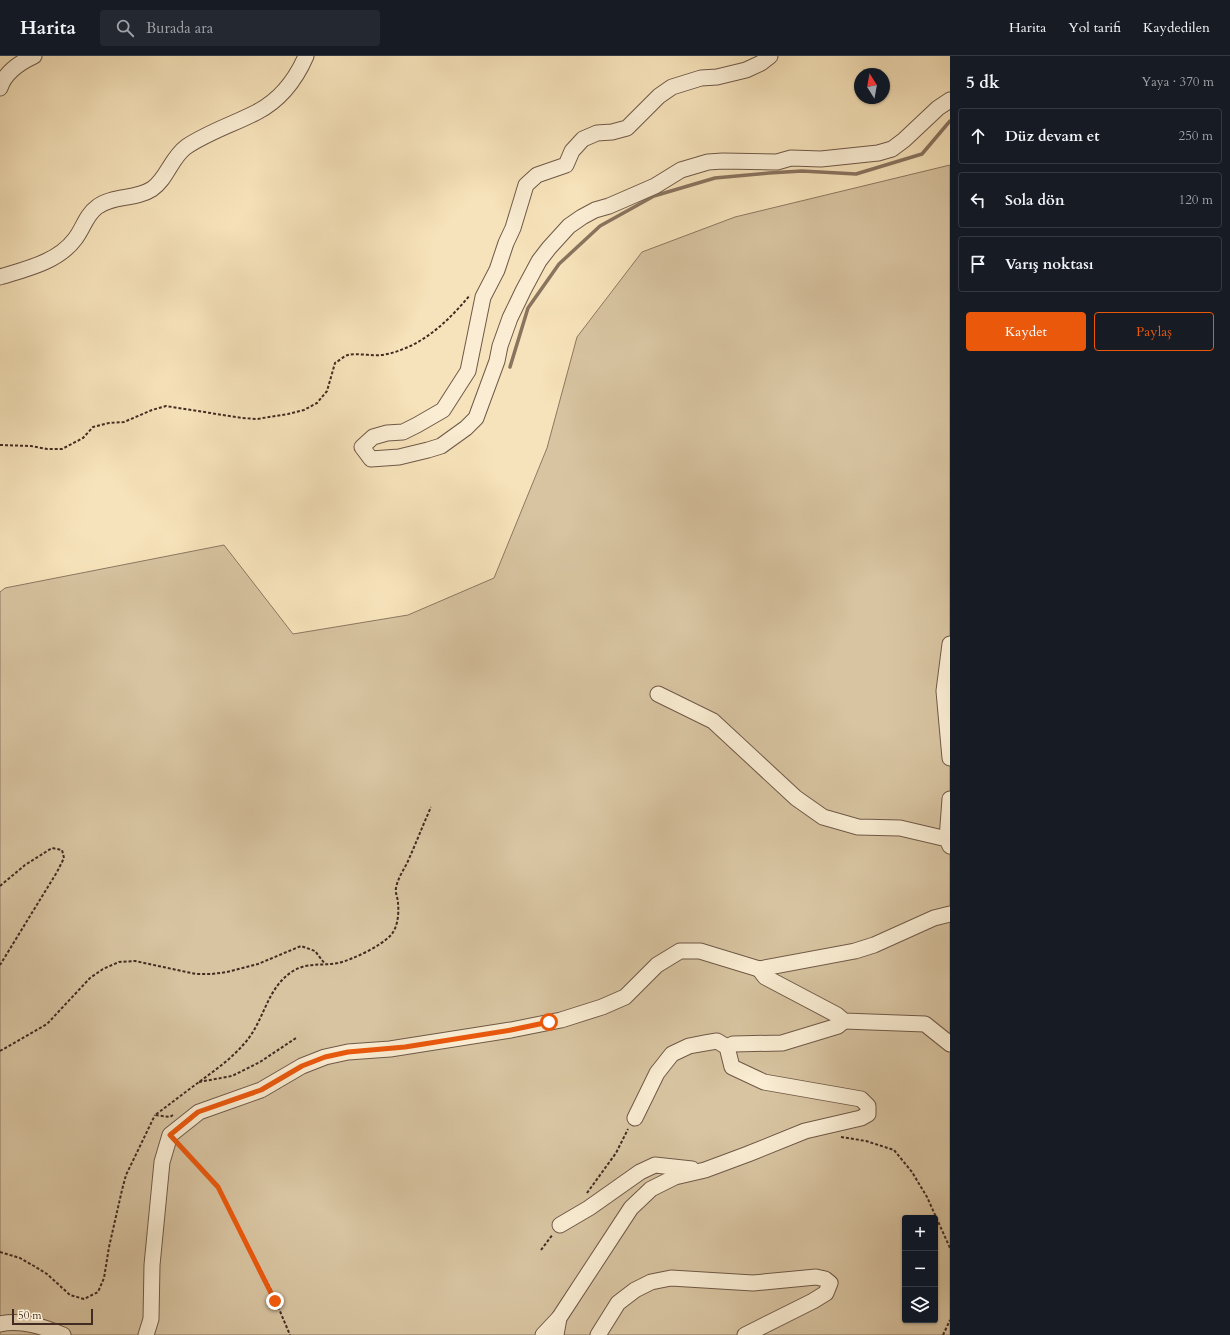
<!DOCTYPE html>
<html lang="tr">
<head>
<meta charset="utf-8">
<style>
  :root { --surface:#171b24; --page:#242831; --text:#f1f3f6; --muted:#9ea1a6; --line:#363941; --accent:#ea580c }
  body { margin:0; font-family:Cardo,serif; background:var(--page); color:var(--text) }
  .controls { position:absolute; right:12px; bottom:12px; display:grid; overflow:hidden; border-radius:4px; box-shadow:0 1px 3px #0004 }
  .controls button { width:36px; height:36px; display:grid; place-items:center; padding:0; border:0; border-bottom:1px solid var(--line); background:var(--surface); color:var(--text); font:20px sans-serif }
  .compass { position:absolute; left:854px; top:12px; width:36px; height:36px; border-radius:50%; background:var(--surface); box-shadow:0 1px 3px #0004; rotate:349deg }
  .scale { position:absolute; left:12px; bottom:10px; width:81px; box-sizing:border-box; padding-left:4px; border:2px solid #422b22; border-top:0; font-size:11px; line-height:14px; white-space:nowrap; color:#422b22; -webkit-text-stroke:3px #faedd3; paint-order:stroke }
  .stop { position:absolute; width:12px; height:12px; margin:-9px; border:3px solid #ea580c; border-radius:50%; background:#fff }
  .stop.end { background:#ea580c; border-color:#fff; box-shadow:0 1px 4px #0008 }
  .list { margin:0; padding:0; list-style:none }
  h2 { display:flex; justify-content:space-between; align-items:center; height:52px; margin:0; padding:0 16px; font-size:17px }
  h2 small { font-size:13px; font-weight:400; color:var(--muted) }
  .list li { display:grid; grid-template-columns:26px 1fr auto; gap:12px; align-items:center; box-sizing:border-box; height:56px; margin:0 8px 8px; padding:0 8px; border:1px solid var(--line); border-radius:4px }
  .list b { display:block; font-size:15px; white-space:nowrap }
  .list em { font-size:13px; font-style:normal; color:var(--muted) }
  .actions { display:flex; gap:8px; padding:12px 16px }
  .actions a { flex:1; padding:9px 0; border:1px solid var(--accent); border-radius:4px; text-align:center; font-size:14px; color:var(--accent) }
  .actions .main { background:var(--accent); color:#fff }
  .icon { flex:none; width:22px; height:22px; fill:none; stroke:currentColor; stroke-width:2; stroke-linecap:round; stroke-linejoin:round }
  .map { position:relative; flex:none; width:950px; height:1279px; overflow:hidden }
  header { display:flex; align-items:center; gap:24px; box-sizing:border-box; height:56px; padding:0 20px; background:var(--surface); border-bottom:1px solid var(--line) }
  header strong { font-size:19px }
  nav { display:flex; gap:22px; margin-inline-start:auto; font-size:14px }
  .search { width:280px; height:36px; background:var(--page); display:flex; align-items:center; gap:10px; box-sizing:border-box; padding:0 14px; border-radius:4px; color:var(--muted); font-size:15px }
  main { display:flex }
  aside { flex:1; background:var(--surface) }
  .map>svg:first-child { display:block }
</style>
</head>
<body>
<header>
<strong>Harita</strong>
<div class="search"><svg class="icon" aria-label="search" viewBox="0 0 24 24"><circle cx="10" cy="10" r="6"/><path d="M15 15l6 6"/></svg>Burada ara</div>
<nav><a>Harita</a><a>Yol tarifi</a><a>Kaydedilen</a></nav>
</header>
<main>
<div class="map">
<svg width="950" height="1279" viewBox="0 0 950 1279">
  <rect width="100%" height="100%" fill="#f7e3bb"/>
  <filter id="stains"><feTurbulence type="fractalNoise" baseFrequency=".005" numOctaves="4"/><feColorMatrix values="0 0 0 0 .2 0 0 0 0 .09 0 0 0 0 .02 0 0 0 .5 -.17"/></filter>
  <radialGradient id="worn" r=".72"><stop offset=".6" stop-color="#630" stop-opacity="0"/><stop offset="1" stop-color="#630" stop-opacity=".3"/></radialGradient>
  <!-- green -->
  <path fill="#d8c4a1" stroke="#8d7862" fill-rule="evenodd" d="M950,109v1170h-950v-743l5,-4 219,-43 69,89 115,-19 86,-37 53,-130 30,-111 65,-85 93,-35zM905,1162h30v102h-30z"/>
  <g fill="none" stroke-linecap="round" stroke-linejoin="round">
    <!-- stream -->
    <polyline stroke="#89745f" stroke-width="3.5" points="510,311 528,252 559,208 600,170 654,140 715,122 769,117 802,115 856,118 922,98 950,65"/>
    <!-- minor casing -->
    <g stroke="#6f5948" stroke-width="17">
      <g id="minor">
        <polyline points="770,0 761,7 746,14 717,21 701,22 672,31 659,40 627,72 612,76 597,77 583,83 572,95 566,109 537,119 526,129 513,172 506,187 497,214 483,241 468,315 443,354 417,369 403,376 387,377 373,381 362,391 371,403 399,401 428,394 441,390 466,372 476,362 497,305 500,290 510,262 524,233 539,205 549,192 569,170 582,161 595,154 609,150 655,130 681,114 708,106 723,105 777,106 791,102 821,103 878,97 892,93 904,84 938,52 950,44"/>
        <path d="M0,32c5,-16 19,-25 34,-32"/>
        <path d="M0,221c26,-8 58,-15 75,-38 8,-10 11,-24 22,-32 16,-12 38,-7 55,-18 15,-10 19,-31 34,-42 22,-15 48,-23 71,-35 23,-12 39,-33 49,-56"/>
        <polyline points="950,588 944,635 950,702"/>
        <polyline points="658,638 713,665 796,742 823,761 858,771 900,772 947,783 950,790"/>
        <polyline points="947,783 950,743"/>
        <polyline points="759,913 765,921 837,959 844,965 925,968 950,988"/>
        <polyline points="727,991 733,988 782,987 838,970 844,965"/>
        <polyline points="560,1169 589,1152 640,1116 655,1109 692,1113"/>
        <path d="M0,1268c21,-5 44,3 63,11"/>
        <polyline points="146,1279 151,1263 152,1209 162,1106 170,1079 199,1056 261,1034 302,1010 325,1001 348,996 390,993 511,974 561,964 602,951 625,941 657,909 680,895 700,895 759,913 855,895 874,889 934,862 950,858"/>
        <polyline points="543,1279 559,1262"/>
        <polyline points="556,1279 559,1262 631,1152 651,1133 675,1121 705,1114 748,1098 805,1075 861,1062 868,1058 868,1050 861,1043 764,1026 732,1011 727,991 717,985 705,987 689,990 672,998 657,1017 635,1062"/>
        <polyline points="598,1279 618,1247 635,1234 651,1226 671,1222 753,1227 816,1221 825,1223 830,1227 826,1237 813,1245 745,1279"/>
      </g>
    </g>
    <!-- path -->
    <g stroke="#422b22" stroke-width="2" stroke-dasharray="3 2" stroke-linecap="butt">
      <path d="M0,389l31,1 16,3h15l21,-11 10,-11 16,-4 15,-1 28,-12 14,-4 76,12 15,1 31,-5 16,-4 13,-7 10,-12 8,-28c4,-2 9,-7 13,-8 10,-2 23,1 34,0 37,-6 65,-32 88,-60"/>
      <polyline points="0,830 25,809 52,792 62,794 64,802 57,816 0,909"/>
      <polyline points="0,995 47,968 90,922 103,913 119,906 135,905 196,918 212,918 227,916 258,908 301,890 315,895 325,908"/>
      <polyline points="199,1026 232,1020 260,1006 296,982"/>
      <path d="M173,1059l-3,2 -15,-2c15,-11 29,-22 44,-33 15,-11 32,-23 44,-37 22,-23 22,-56 50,-74 15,-9 29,-5 45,-8 14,-3 43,-17 53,-28 7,-8 8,-22 7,-32 0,-5 -3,-10 -2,-15 2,-11 8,-18 12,-27 8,-18 15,-36 23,-54"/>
      <polyline points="841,1081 866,1085 894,1094 912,1116 927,1141 950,1192"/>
      <polyline points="180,1090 218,1131 271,1234 290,1279"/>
      <polyline points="587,1137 616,1097 628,1073"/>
      <polyline points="541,1194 553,1178"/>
      <polyline points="0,1196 20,1202 34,1210 47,1218 70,1239 84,1243 98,1236 104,1222 109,1191 122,1134 126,1119 155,1059"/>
      <polyline points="943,1279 950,1264"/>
    </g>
    <!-- minor -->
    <use href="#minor" stroke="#faedd3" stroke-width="15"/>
  </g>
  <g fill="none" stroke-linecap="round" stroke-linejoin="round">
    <!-- route -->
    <polyline stroke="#ea580c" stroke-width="5" points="275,1245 218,1131 170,1079 198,1056 261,1034 302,1010 325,1001 348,996 405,991 511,974 549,966"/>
  </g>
  <rect width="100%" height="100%" filter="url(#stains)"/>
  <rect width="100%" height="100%" fill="url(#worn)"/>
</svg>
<div class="controls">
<button>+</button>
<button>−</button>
<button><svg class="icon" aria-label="layers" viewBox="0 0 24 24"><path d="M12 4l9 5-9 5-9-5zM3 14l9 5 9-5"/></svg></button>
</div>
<svg class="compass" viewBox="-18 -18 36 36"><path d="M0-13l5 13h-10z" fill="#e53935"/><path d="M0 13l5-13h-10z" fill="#9ea1a6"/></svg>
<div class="scale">50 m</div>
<div class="stop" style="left:549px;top:966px"></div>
<div class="stop end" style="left:275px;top:1245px"></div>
</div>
<aside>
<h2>5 dk<small>Yaya · 370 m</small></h2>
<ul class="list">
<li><svg class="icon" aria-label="ahead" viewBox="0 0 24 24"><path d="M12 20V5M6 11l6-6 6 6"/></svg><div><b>Düz devam et</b></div><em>250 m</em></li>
<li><svg class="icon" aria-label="left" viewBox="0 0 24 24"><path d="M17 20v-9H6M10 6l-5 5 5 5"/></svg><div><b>Sola dön</b></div><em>120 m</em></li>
<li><svg class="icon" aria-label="arrive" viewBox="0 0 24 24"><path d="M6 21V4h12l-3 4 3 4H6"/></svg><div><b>Varış noktası</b></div></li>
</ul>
<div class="actions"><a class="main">Kaydet</a><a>Paylaş</a></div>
</aside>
</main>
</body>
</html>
